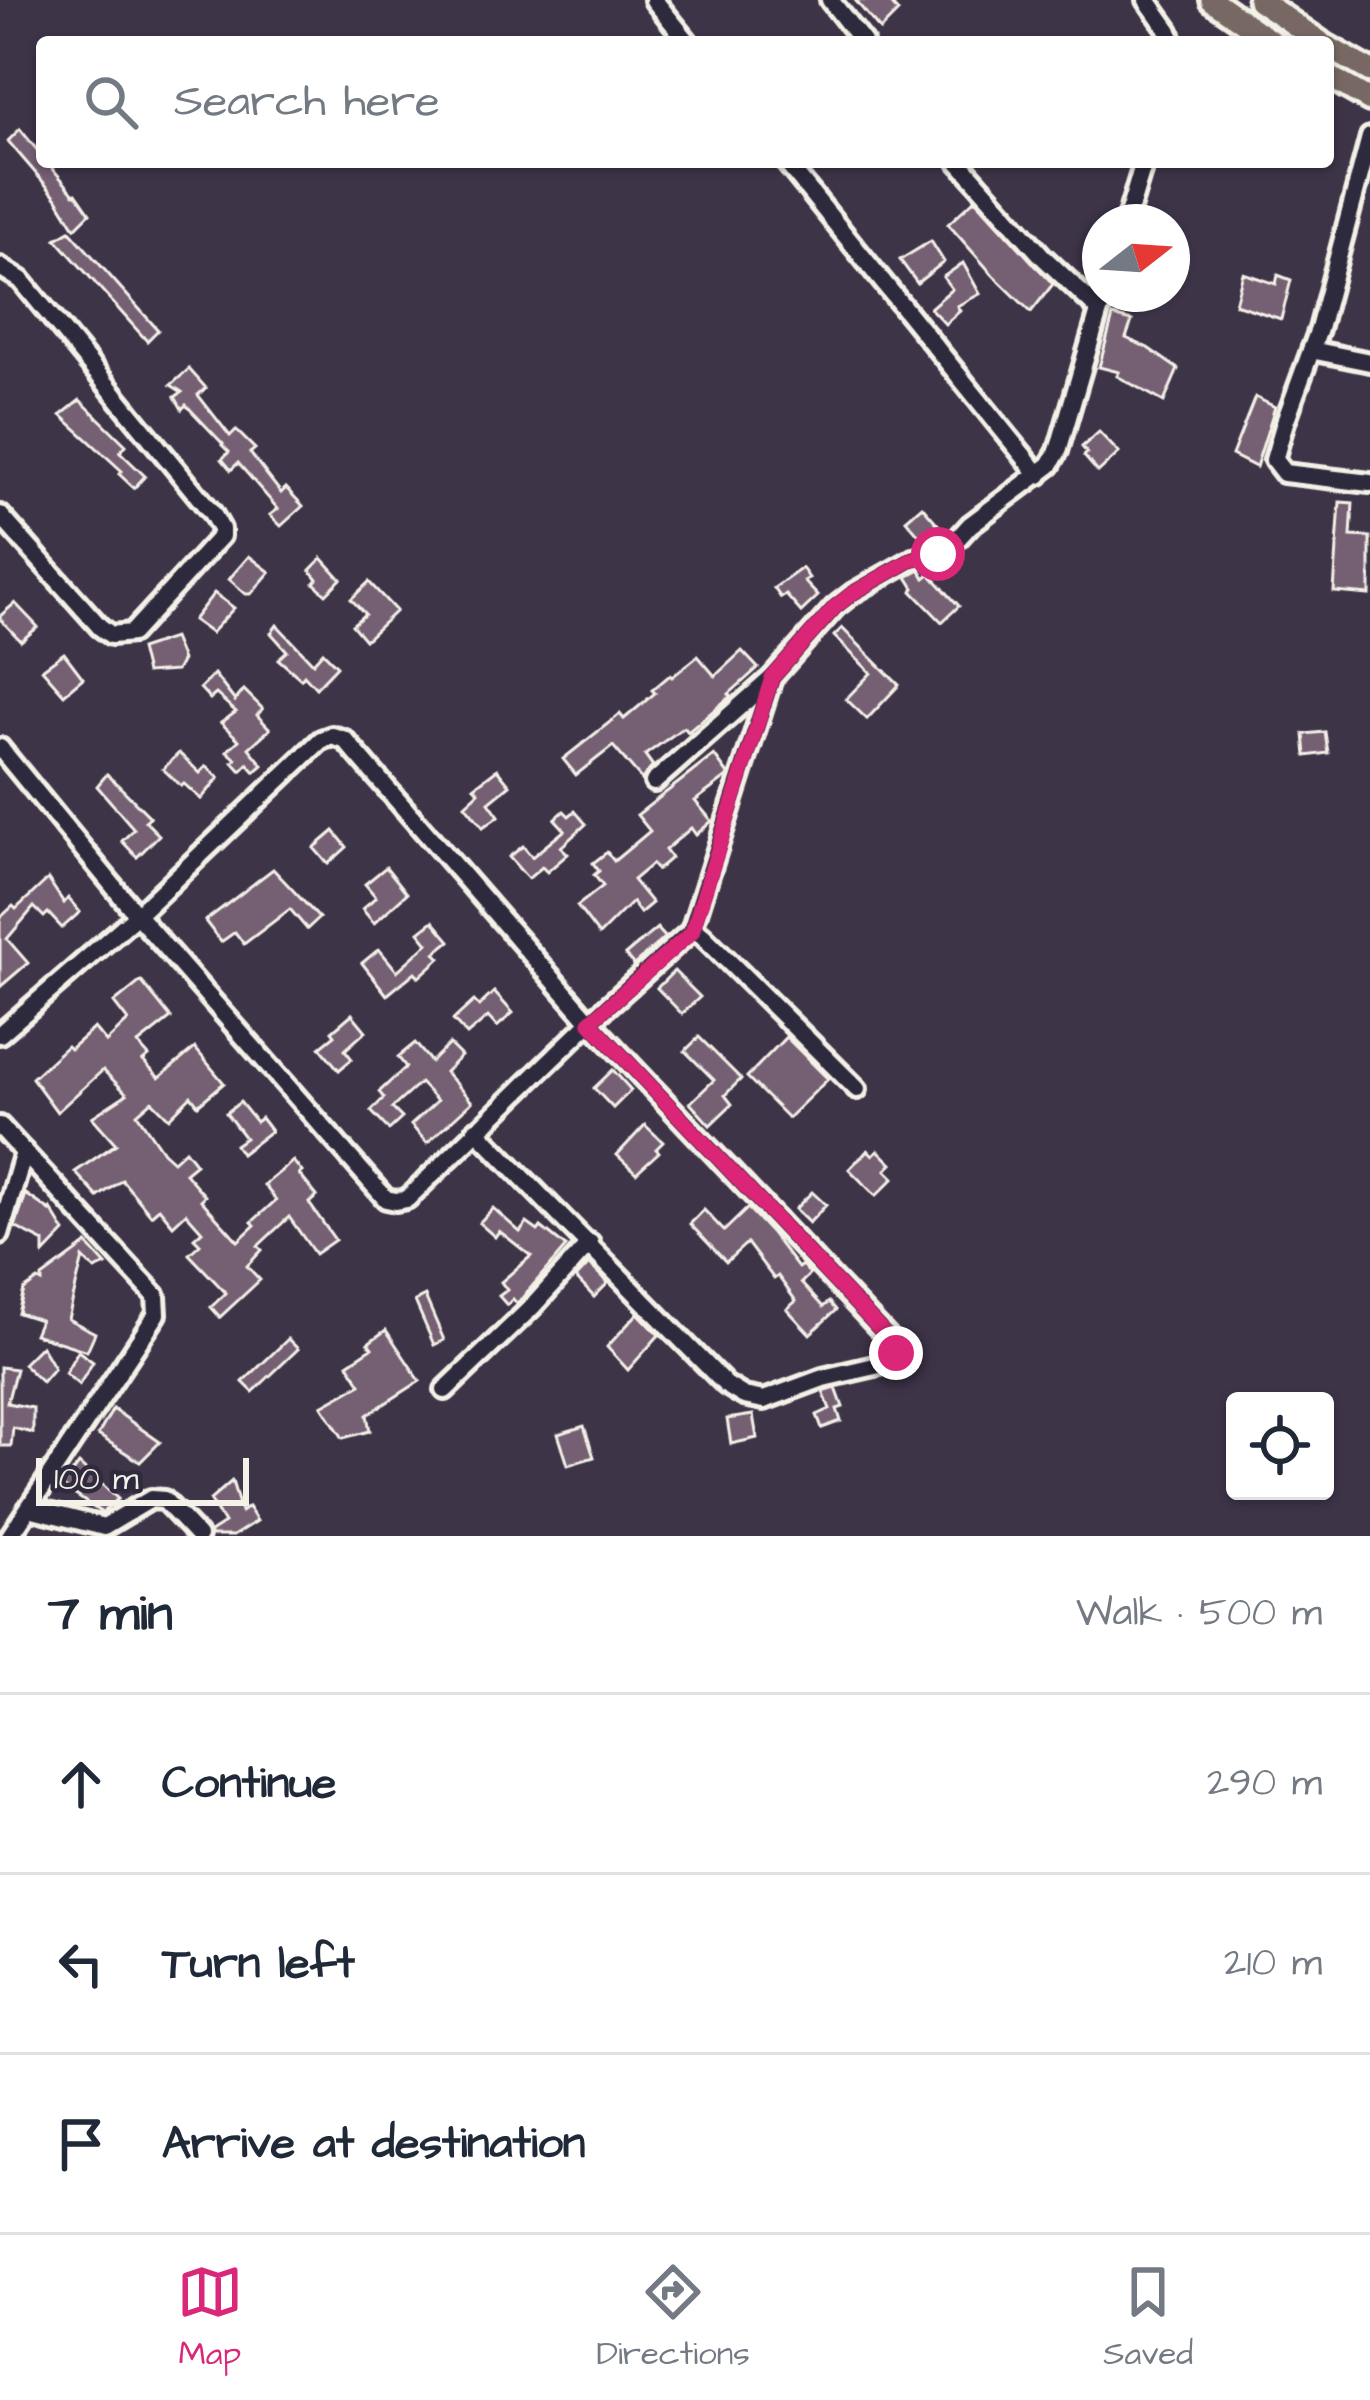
<!DOCTYPE html>
<html lang="en">
<head>
<meta charset="utf-8">
<style>
  :root { --surface:#fff; --page:#f6f6f7; --text:#1f2937; --muted:#747a83; --line:#e0e1e3; --accent:#db2777 }
  body { margin:0; font-family:"Architects Daughter",sans-serif; background:var(--page); color:var(--text) }
  .controls { position:absolute; right:36px; bottom:36px; display:grid; overflow:hidden; border-radius:12px; box-shadow:0 3px 9px #0004 }
  .controls button { width:108px; height:108px; display:grid; place-items:center; padding:0; border:0; border-bottom:3px solid var(--line); background:var(--surface); color:var(--text); font:60px sans-serif }
  .compass { position:absolute; left:1082px; top:204px; width:108px; height:108px; border-radius:50%; background:var(--surface); box-shadow:0 3px 9px #0004; rotate:73deg }
  .scale { position:absolute; left:36px; bottom:30px; width:213px; box-sizing:border-box; padding-left:12px; border:6px solid #f4f1e8; border-top:0; font-size:33px; line-height:42px; white-space:nowrap; color:#f4f1e8; -webkit-text-stroke:9px #2f2a3d; paint-order:stroke }
  .stop { position:absolute; width:36px; height:36px; margin:-27px; border:9px solid #db2777; border-radius:50%; background:#fff }
  .stop.end { background:#db2777; border-color:#fff; box-shadow:0 3px 12px #0008 }
  .list { margin:0; padding:0; list-style:none }
  h2 { display:flex; justify-content:space-between; align-items:center; height:156px; margin:0; padding:0 48px; font-size:51px }
  h2 small { font-size:39px; font-weight:400; color:var(--muted) }
  .list li { display:grid; grid-template-columns:78px 1fr auto; gap:36px; align-items:center; box-sizing:border-box; height:180px; padding:0 48px; border-top:3px solid var(--line) }
  .list b { display:block; font-size:45px; white-space:nowrap }
  .list em { font-size:39px; font-style:normal; color:var(--muted) }
  .icon { flex:none; width:66px; height:66px; fill:none; stroke:currentColor; stroke-width:2; stroke-linecap:round; stroke-linejoin:round }
  .map { position:relative; flex:none; width:1370px; height:1536px; overflow:hidden }
  .search { position:absolute; background:var(--surface); box-shadow:0 3px 9px #0004; left:36px; right:36px; top:36px; height:132px; display:flex; align-items:center; gap:30px; box-sizing:border-box; padding:0 42px; border-radius:12px; color:var(--muted); font-size:45px }
  .sheet { height:696px; background:var(--surface) }
  nav { display:flex; justify-content:space-around; align-items:center; box-sizing:border-box; height:168px; border-top:3px solid var(--line); background:var(--surface); font-size:33px; color:var(--muted) }
  nav a { display:grid; justify-items:center; gap:6px }
  nav .on { color:var(--accent) }
  .map>svg:first-child { display:block }
</style>
</head>
<body>
<div class="map">
<svg width="1370" height="1536" viewBox="0 0 1370 1536">
  <rect width="100%" height="100%" fill="#3d3448"/>
  <filter id="ink" filterUnits="userSpaceOnUse"><feTurbulence type="fractalNoise" baseFrequency=".00833" numOctaves="2"/><feDisplacementMap in="SourceGraphic" scale="24" xChannelSelector="R" yChannelSelector="G"/><feConvolveMatrix kernelMatrix="1 2 1 2 8 2 1 2 1" color-interpolation-filters="sRGB"/></filter>
  <g filter="url(#ink)">
    <!-- building -->
    <g fill="#755e73" stroke="#f4f1e8" stroke-width="3">
      <polygon points="855,0 888,0 898,12 880,30"/>
      <polygon points="20,129 42,156 42,162 47,162 74,194 76,193 90,213 75,228 56,197 8,141"/>
      <polygon points="975,199 1053,284 1031,312 993,275 948,224"/>
      <polygon points="70,231 158,330 147,341 56,239"/>
      <polygon points="931,241 944,262 917,283 900,260"/>
      <polygon points="963,263 980,294 957,306 960,311 945,324 930,308 952,289 943,277"/>
      <polygon points="1243,273 1276,284 1278,275 1291,280 1281,319 1235,304"/>
      <polygon points="1113,316 1132,321 1126,338 1148,348 1178,369 1164,402 1117,376 1119,372 1099,367"/>
      <polygon points="189,369 206,388 198,395 230,436 236,430 255,449 250,453 281,493 286,488 303,506 281,526 270,515 278,509 238,463 231,470 222,459 229,452 222,445 223,444 186,405 182,409 175,397 182,392 171,385"/>
      <polygon points="1255,397 1275,407 1256,467 1232,455"/>
      <polygon points="80,400 126,445 120,452 145,476 134,488 119,474 122,471 61,415"/>
      <polygon points="1099,432 1119,453 1098,472 1084,456 1087,453 1082,447"/>
      <polygon points="1340,502 1353,503 1351,536 1370,537 1370,595 1334,592"/>
      <polygon points="922,506 942,529 925,542 906,520"/>
      <polygon points="249,556 270,572 251,594 246,594 229,579"/>
      <polygon points="322,558 341,579 326,594 314,583 317,579 310,570"/>
      <polygon points="802,568 809,578 804,581 818,596 801,612 786,595 781,598 774,588"/>
      <polygon points="920,570 925,578 930,574 959,606 942,622 912,591 914,588 907,577"/>
      <polygon points="369,582 396,611 365,640 352,625 365,614 351,599"/>
      <polygon points="214,593 234,608 211,633 193,620"/>
      <polygon points="15,603 38,627 21,641 0,619 0,616"/>
      <polygon points="277,625 313,663 323,652 337,666 316,688 304,675 301,679 278,659 287,651 271,633"/>
      <polygon points="842,628 899,685 867,719 846,699 871,673 834,636"/>
      <polygon points="173,638 182,660 176,671 146,673 140,649"/>
      <polygon points="742,651 758,668 729,694 731,696 688,732 684,727 645,755 653,766 642,780 613,746 576,775 563,759 620,714 624,719 655,693 652,690 670,675 672,677 698,656 715,676"/>
      <polygon points="64,653 83,678 64,694 42,669"/>
      <polygon points="214,674 235,701 244,690 263,709 257,715 270,729 249,748 263,765 255,772 248,764 241,771 233,762 236,759 227,751 239,740 221,723 236,712 216,694 210,699 200,688"/>
      <polygon points="1325,732 1328,753 1306,756 1304,734"/>
      <polygon points="179,753 200,773 206,766 219,778 201,799 184,784 181,786 163,769"/>
      <polygon points="714,755 728,774 727,777 695,801 712,821 696,835 691,828 665,850 671,858 657,870 652,864 633,880 652,903 640,913 632,902 599,935 577,906 603,886 594,875 599,871 593,863 607,852 614,861 650,831 637,815"/>
      <polygon points="497,769 510,785 489,802 499,816 483,827 465,805 479,792 474,787"/>
      <polygon points="107,774 150,817 145,821 159,835 137,857 122,841 134,829 97,786"/>
      <polygon points="564,811 569,816 575,811 586,824 561,847 568,854 547,872 542,867 528,879 509,857 523,846 532,857 565,830 555,819"/>
      <polygon points="334,831 347,847 328,864 314,848"/>
      <polygon points="386,867 407,893 374,923 362,909 376,897 365,884"/>
      <polygon points="273,869 319,918 307,929 290,909 244,944 235,932 221,942 205,921"/>
      <polygon points="48,879 64,903 68,898 80,912 62,928 48,913 44,917 34,907 7,939 28,963 0,987 0,918 13,906 16,909"/>
      <polygon points="433,921 450,941 435,953 440,958 419,977 415,972 387,995 362,963 379,949 397,971 428,943 419,932"/>
      <polygon points="657,928 665,937 634,965 625,955"/>
      <polygon points="674,971 700,997 682,1014 657,988"/>
      <polygon points="141,981 171,1018 138,1044 149,1056 143,1061 159,1078 195,1048 224,1083 198,1105 191,1096 169,1118 152,1101 137,1114 163,1152 173,1161 185,1150 196,1164 185,1173 205,1196 201,1200 238,1241 255,1225 252,1222 276,1200 264,1185 293,1161 302,1172 299,1174 317,1196 309,1203 335,1240 315,1254 289,1217 258,1246 262,1250 247,1266 260,1280 220,1317 211,1307 226,1293 189,1254 200,1244 194,1238 202,1231 186,1213 173,1225 159,1208 151,1215 122,1180 98,1197 75,1172 116,1144 92,1117 127,1094 103,1070 57,1112 32,1078 67,1046 70,1049 94,1028 106,1042 128,1021 114,1003"/>
      <polygon points="494,992 513,1013 497,1027 488,1017 467,1035 453,1020 474,1001 479,1006"/>
      <polygon points="352,1014 366,1031 345,1050 352,1059 339,1070 320,1047 335,1035 332,1031"/>
      <polygon points="699,1037 741,1079 725,1095 732,1104 710,1125 690,1103 714,1080 685,1051"/>
      <polygon points="786,1037 828,1079 788,1118 747,1077"/>
      <polygon points="415,1043 431,1062 449,1044 461,1056 445,1072 472,1102 427,1143 411,1125 437,1101 420,1083 392,1108 402,1118 389,1130 371,1111 384,1098 379,1092 406,1067 398,1057"/>
      <polygon points="613,1070 631,1090 613,1108 594,1088"/>
      <polygon points="240,1102 256,1122 261,1118 271,1131 241,1154 235,1145 245,1138 226,1113"/>
      <polygon points="645,1125 663,1142 656,1149 659,1152 636,1173 617,1155"/>
      <polygon points="868,1150 873,1155 878,1150 892,1164 886,1170 894,1178 876,1196 849,1169"/>
      <polygon points="812,1192 826,1205 809,1223 795,1209"/>
      <polygon points="26,1194 50,1211 51,1209 65,1232 44,1254 44,1242 15,1227"/>
      <polygon points="493,1208 520,1232 527,1223 538,1231 541,1227 566,1247 517,1304 513,1299 507,1305 499,1296 507,1290 501,1282 531,1256 499,1231 495,1237 479,1223"/>
      <polygon points="748,1208 771,1233 798,1268 802,1265 810,1274 801,1283 823,1307 829,1302 836,1310 810,1334 787,1309 796,1301 778,1276 774,1279 747,1243 726,1262 690,1224 704,1210 724,1231"/>
      <polygon points="87,1244 106,1265 95,1270 83,1258 68,1319 95,1333 87,1351 34,1334 40,1320 18,1313 24,1290 38,1280 42,1282 42,1277"/>
      <polygon points="589,1264 608,1283 594,1297 576,1278"/>
      <polygon points="425,1296 444,1340 434,1345 415,1301"/>
      <polygon points="638,1313 659,1335 628,1370 607,1347"/>
      <polygon points="386,1330 420,1381 367,1415 370,1431 343,1438 322,1406 361,1384 348,1364 372,1348 368,1343"/>
      <polygon points="288,1339 298,1349 253,1392 243,1382"/>
      <polygon points="41,1346 54,1368 42,1382 23,1364"/>
      <polygon points="78,1351 93,1362 79,1385 65,1373"/>
      <polygon points="0,1367 16,1369 7,1403 33,1408 33,1433 13,1428 11,1446 0,1446"/>
      <polygon points="836,1388 843,1407 837,1409 841,1421 822,1428 817,1415 830,1409 823,1392"/>
      <polygon points="113,1409 160,1442 140,1462 98,1435"/>
      <polygon points="753,1415 757,1438 731,1444 727,1419"/>
      <polygon points="584,1426 594,1457 568,1465 558,1434"/>
      <polygon points="79,1464 118,1499 102,1513 62,1486"/>
      <polygon points="232,1481 241,1512 248,1507 257,1521 233,1536 210,1536 210,1532 224,1523 210,1500"/>
    </g>
    <g fill="none" stroke-linecap="round" stroke-linejoin="round">
      <!-- minor casing -->
      <g stroke="#f4f1e8" stroke-width="26">
        <g id="minor">
          <polyline points="654,0 688,42"/>
          <polyline points="830,0 863,42"/>
          <polyline points="1147,0 1169,31 1172,42"/>
          <polyline points="1370,137 1319,329 1285,422 1274,460 1284,473 1370,483"/>
          <polyline points="786,162 1039,475"/>
          <polyline points="959,162 1043,257 1099,310"/>
          <polyline points="1126,222 1144,162"/>
          <polyline points="0,267 21,280 212,513 221,529 221,536 132,633 111,635 100,627 0,515"/>
          <polyline points="1311,350 1370,362"/>
          <polyline points="0,748 137,915 386,1199 396,1201 407,1199 590,1022 691,931 772,678"/>
          <polyline points="654,782 772,678 835,607 853,593 913,559 949,548 970,525 1050,465 1058,451 1104,294"/>
          <polyline points="691,931 698,932 703,936 857,1089"/>
          <polyline points="0,1034 137,915 321,740 332,736 345,740 590,1022 894,1344 896,1353 892,1362 823,1378 764,1400 744,1396 726,1385 476,1130"/>
          <polyline points="0,1126 156,1296 157,1314 10,1536"/>
          <polyline points="0,1234 24,1152"/>
          <polyline points="445,1390 533,1306 590,1243"/>
          <polyline points="29,1508 104,1527 151,1499 164,1500 198,1536"/>
        </g>
      </g>
      <!-- major casing -->
      <g stroke="#f4f1e8" stroke-width="30">
        <g id="major">
          <polyline points="1212,0 1272,42"/>
          <polyline points="1259,0 1320,42"/>
          <polyline points="1328,47 1370,71"/>
          <polyline points="1328,76 1370,100"/>
        </g>
      </g>
      <!-- minor -->
      <use href="#minor" stroke="#2f2a3d" stroke-width="16"/>
      <!-- major -->
      <use href="#major" stroke="#776864" stroke-width="21"/>
    </g>
  </g>
  <g fill="none" stroke-linecap="round" stroke-linejoin="round" filter="url(#ink)">
    <!-- route -->
    <polyline stroke="#db2777" stroke-width="15" points="896,1353 894,1344 590,1022 692,932 772,678 835,607 853,593 913,559 938,554"/>
  </g>
</svg>
<div class="controls">
<button><svg class="icon" aria-label="locate" viewBox="0 0 24 24"><circle cx="12" cy="12" r="6"/><path d="M12 2v4M12 18v4M2 12h4M18 12h4"/></svg></button>
</div>
<svg class="compass" viewBox="-18 -18 36 36"><path d="M0-13l5 13h-10z" fill="#e53935"/><path d="M0 13l5-13h-10z" fill="#747a83"/></svg>
<div class="scale">100 m</div>
<div class="stop" style="left:938px;top:554px"></div>
<div class="stop end" style="left:896px;top:1353px"></div>
<div class="search"><svg class="icon" aria-label="search" viewBox="0 0 24 24"><circle cx="10" cy="10" r="6"/><path d="M15 15l6 6"/></svg>Search here</div>
</div>
<section class="sheet">
<h2>7 min<small>Walk · 500 m</small></h2>
<ul class="list">
<li><svg class="icon" aria-label="ahead" viewBox="0 0 24 24"><path d="M12 20V5M6 11l6-6 6 6"/></svg><div><b>Continue</b></div><em>290 m</em></li>
<li><svg class="icon" aria-label="left" viewBox="0 0 24 24"><path d="M17 20v-9H6M10 6l-5 5 5 5"/></svg><div><b>Turn left</b></div><em>210 m</em></li>
<li><svg class="icon" aria-label="arrive" viewBox="0 0 24 24"><path d="M6 21V4h12l-3 4 3 4H6"/></svg><div><b>Arrive at destination</b></div></li>
</ul>
</section>
<nav>
<a class="on"><svg class="icon" aria-label="map" viewBox="0 0 24 24"><path d="M3 6l6-2 6 2 6-2v14l-6 2-6-2-6 2zM9 4v14M15 6v14"/></svg>Map</a>
<a><svg class="icon" aria-label="directions" viewBox="0 0 24 24"><path d="M12 3l9 9-9 9-9-9zM9 14v-3h6M13 9l2 2-2 2"/></svg>Directions</a>
<a><svg class="icon" aria-label="saved" viewBox="0 0 24 24"><path d="M7 4h10v16l-5-4-5 4z"/></svg>Saved</a>
</nav>
</body>
</html>
